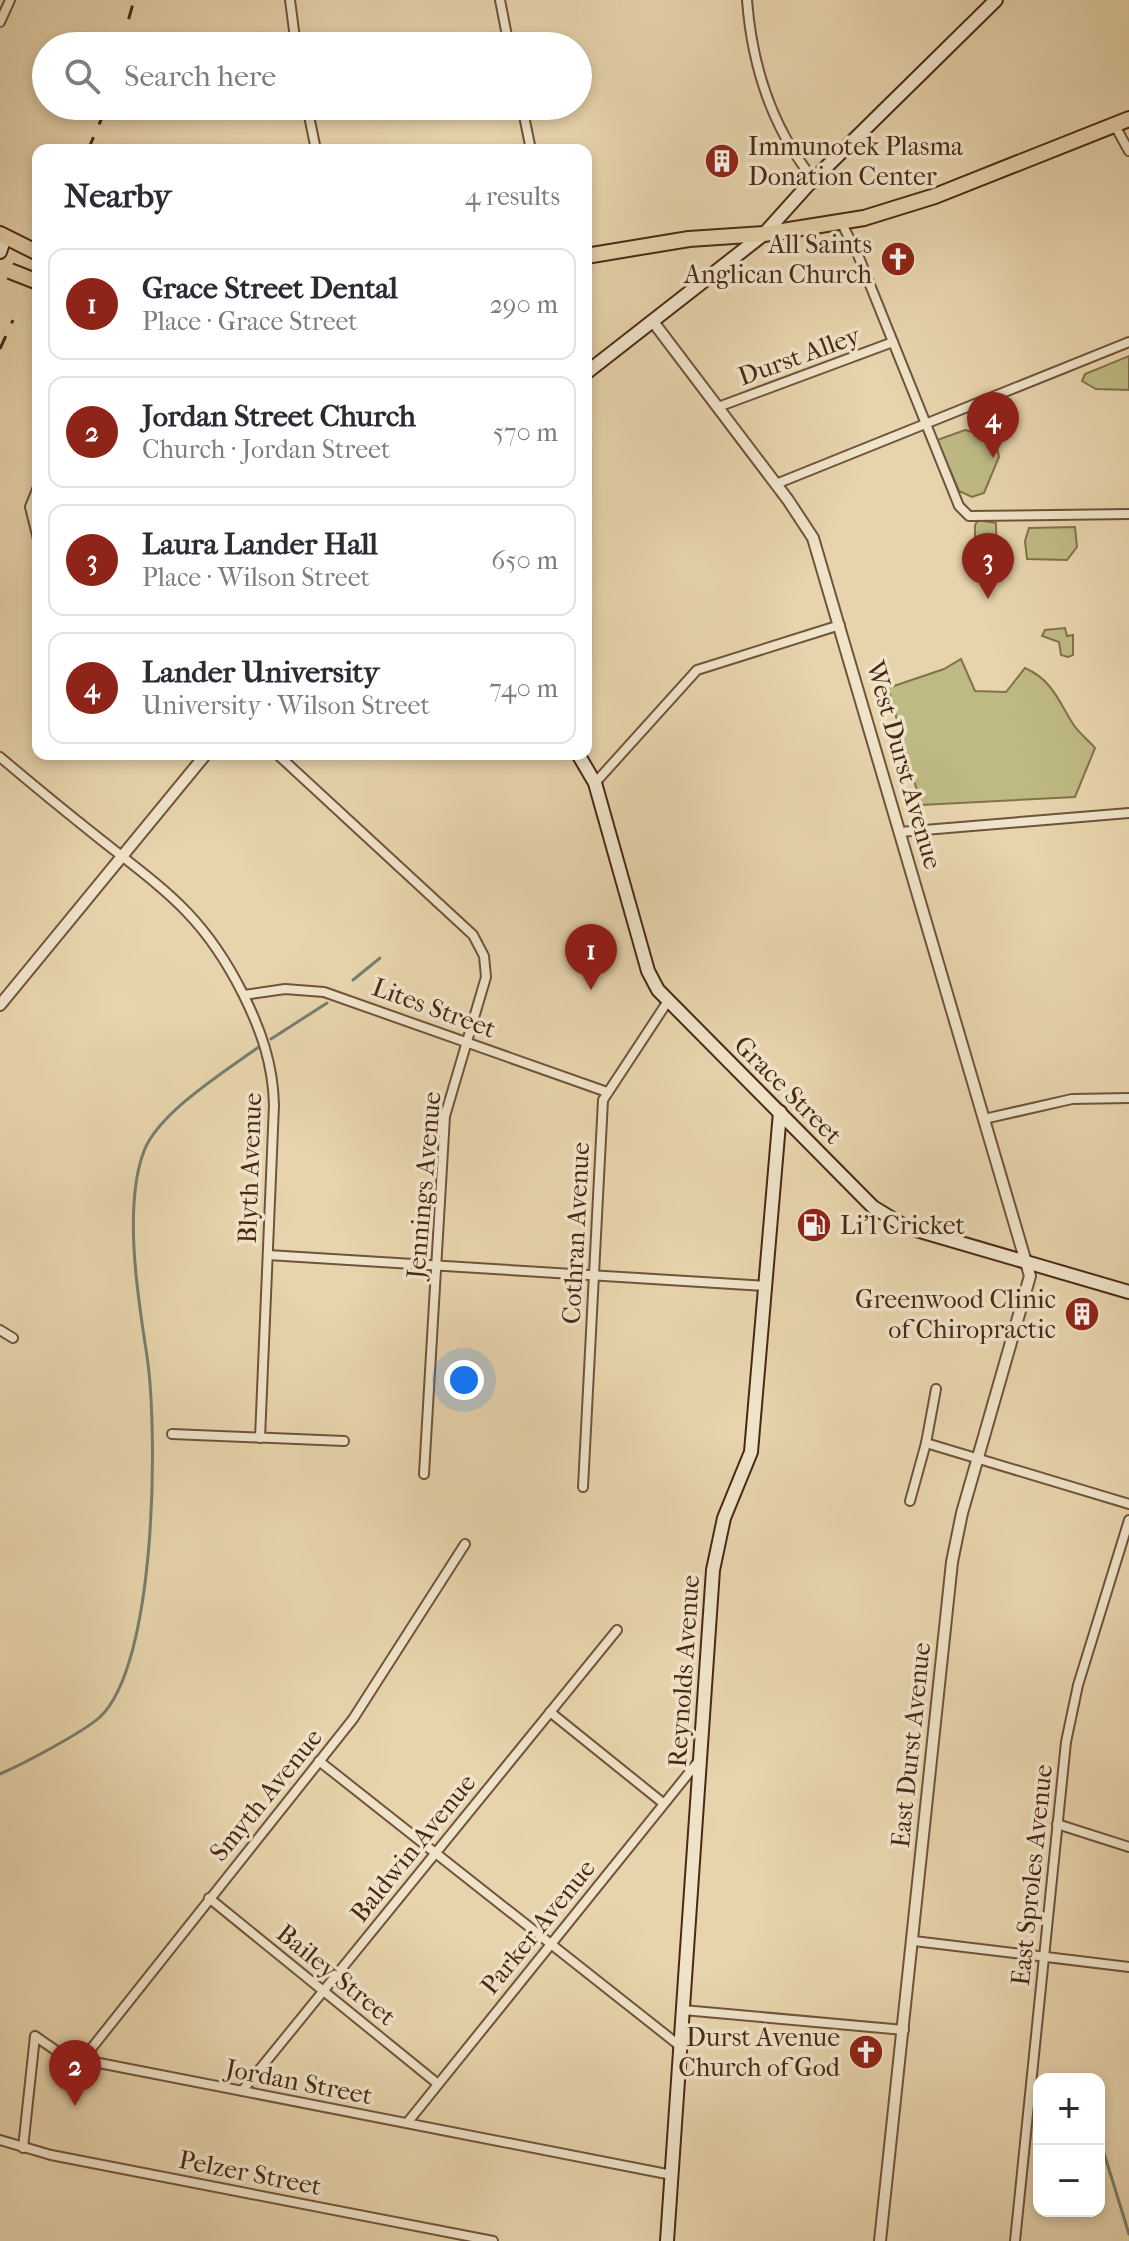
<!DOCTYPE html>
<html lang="en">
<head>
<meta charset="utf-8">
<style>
  :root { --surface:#fff; --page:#f2f2f3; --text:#2b2b33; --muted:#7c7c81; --line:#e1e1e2; --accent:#8f2418 }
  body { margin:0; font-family:"IM FELL French Canon",serif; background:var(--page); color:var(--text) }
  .controls { position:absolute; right:24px; bottom:24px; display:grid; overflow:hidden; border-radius:16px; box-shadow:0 4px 12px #0003 }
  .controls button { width:72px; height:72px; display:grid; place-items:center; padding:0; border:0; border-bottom:2px solid var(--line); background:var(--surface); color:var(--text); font:40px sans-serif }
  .you { position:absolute; left:464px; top:1380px; width:28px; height:28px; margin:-20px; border:6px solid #fff; border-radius:50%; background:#1a73e8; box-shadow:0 0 0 12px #1a73e833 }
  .badge { display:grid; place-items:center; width:52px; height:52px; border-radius:50%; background:var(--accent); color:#fff; font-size:26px; font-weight:700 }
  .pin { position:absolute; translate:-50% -66px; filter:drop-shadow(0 2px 4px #0008) }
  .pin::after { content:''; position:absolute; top:42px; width:28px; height:24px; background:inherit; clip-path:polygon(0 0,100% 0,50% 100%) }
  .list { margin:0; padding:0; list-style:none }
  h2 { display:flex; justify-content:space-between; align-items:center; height:104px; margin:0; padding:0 32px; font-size:34px }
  h2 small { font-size:26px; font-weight:400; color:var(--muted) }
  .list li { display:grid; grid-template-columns:52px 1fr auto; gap:24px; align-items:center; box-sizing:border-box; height:112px; margin:0 16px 16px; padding:0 16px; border:2px solid var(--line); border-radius:16px }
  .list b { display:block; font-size:30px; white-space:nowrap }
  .list p { margin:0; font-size:26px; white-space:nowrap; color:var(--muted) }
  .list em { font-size:26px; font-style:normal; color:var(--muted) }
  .icon { flex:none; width:44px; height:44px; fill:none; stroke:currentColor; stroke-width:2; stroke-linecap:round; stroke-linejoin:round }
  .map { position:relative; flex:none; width:1129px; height:2241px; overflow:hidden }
  .search { position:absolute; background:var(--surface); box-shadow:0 4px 12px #0003; left:32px; top:32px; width:560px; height:88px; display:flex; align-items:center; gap:20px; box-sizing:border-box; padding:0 28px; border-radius:44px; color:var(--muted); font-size:30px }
  .panel { position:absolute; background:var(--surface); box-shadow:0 4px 12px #0003; left:32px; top:144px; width:560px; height:616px; border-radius:16px }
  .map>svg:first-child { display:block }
</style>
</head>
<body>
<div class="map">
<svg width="1129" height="2241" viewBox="0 0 1129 2241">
  <rect width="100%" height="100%" fill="#e7d4ac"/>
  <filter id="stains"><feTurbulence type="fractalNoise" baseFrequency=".0025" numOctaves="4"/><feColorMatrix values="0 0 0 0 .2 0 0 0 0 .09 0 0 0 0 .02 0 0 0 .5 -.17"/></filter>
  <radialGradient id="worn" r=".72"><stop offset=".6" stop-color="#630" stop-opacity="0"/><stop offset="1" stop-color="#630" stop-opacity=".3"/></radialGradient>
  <!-- green -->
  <g fill="#beba84" stroke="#84714c" stroke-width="2">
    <polygon points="1129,356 1129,390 1096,389 1082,381 1085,374"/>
    <polygon points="965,430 995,438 999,457 984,493 972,497 959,491 937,440"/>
    <polygon points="978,520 996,523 997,560 993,567 975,563 975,525"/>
    <polygon points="1075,527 1077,547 1067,560 1027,559 1025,541 1029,528"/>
    <polygon points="1065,628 1067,636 1073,635 1073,655 1068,657 1061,655 1059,642 1042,636 1045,630"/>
    <path d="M961,659l14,32 31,1 19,-24c27,12 33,32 48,56 6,9 15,16 22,24l-20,49 -154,8 -33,-117 56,-19z"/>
  </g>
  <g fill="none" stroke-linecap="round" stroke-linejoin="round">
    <!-- stream -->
    <g stroke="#787e6e" stroke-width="3">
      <polyline points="353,980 380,958"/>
      <polyline points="271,1039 327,1003"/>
      <path d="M0,1774c23,-10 82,-41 100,-57 57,-54 58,-286 47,-361 -9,-57 -24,-150 -3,-205 15,-39 83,-81 116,-105"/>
      <polyline points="1099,2137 1129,2234"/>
    </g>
    <!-- minor casing -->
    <g stroke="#71533b" stroke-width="12">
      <g id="minor">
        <polyline points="290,0 296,46"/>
        <polyline points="500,0 509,46"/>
        <path d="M747,0c5,66 24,127 67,180"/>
        <polyline points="0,22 10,0"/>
        <polyline points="307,106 316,150"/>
        <polyline points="522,106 531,150"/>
        <polyline points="1114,124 1129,151"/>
        <polyline points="841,222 858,255 959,506 969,516 1129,514"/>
        <polyline points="718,407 893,342"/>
        <polyline points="776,484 1129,342"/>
        <polyline points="38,487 30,507 38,539"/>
        <polyline points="277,754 473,935 484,956 486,977 445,1116 424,1474"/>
        <path d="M0,757c33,28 66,55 100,82 66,52 104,77 143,155 18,36 30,70 31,111l-14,333"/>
        <polyline points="595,783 697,670 840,625"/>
        <polyline points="900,832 1129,813"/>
        <polyline points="244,995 285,989 324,992 607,1092"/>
        <polyline points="984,1119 1072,1099 1129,1098"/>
        <polyline points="268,1255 766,1286"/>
        <polyline points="0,1330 13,1338"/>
        <polyline points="172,1434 344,1441"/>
        <polyline points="926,1443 1129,1504"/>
        <polyline points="583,1487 603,1100 668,1001"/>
        <polyline points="910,1501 926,1443 936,1389"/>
        <polyline points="550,1712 663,1803"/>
        <polyline points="319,1761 680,2046"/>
        <polyline points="1057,1824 1129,1847"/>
        <polyline points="209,1898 438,2084"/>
        <polyline points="914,1941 1129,1967"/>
        <polyline points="683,2010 904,2030"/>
        <polyline points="83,2059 353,1719 465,1544"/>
        <polyline points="242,2091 617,1630"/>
        <polyline points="407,2123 701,1758"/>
        <polyline points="0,2140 51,2155 493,2241"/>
        <polyline points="23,2148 35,2036 58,2052 99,2063 672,2175"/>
        <polyline points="1015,2241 1066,1742 1078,1685 1129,1520"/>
      </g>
    </g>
    <!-- tertiary casing -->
    <g stroke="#71533b" stroke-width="14">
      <g id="tertiary">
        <polyline points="654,323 788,500 813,538 1030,1276 962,1513 952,1562 880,2241"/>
        <polyline points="0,1005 206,754"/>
      </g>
    </g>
    <!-- secondary casing -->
    <g stroke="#4a2815" stroke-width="16">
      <g id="secondary">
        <polyline points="0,252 5,237"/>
        <polyline points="586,373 764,234 808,185 996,0"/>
        <polyline points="578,754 595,783 648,971 658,990 873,1207 906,1227 1129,1292"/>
        <polyline points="667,2241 713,1570 724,1518 751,1452 780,1112"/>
      </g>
    </g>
    <!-- primary casing -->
    <g stroke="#4a2815" stroke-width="18">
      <g id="primary">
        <polyline points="0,234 38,253"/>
        <polyline points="586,256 689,239 764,234 864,218 935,196 1129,119"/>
      </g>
    </g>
    <!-- minor -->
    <use href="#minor" stroke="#efe3c9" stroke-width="8"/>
    <!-- tertiary -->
    <use href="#tertiary" stroke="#efe3c9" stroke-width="10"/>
    <!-- secondary -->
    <use href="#secondary" stroke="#efe3c9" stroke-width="12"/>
    <!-- primary -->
    <use href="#primary" stroke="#e7d4ac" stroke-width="14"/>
    <!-- rail -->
    <g stroke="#4a2815" stroke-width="3" stroke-dasharray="14 14" stroke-linecap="butt">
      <polyline points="121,46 134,0"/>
      <polyline points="88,150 107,106"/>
      <polyline points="0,349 13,320"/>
    </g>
    <!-- primary-bridge casing -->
    <g stroke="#4a2815" stroke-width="18" stroke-linecap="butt">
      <polyline id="primary-bridge" points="10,271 38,282"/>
    </g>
    <!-- primary-bridge -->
    <use href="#primary-bridge" stroke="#e7d4ac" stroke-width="14"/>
  </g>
  <!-- icons -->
  <defs>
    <g id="building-disc" transform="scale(1.8)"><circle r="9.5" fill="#8f2418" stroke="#efe3c9"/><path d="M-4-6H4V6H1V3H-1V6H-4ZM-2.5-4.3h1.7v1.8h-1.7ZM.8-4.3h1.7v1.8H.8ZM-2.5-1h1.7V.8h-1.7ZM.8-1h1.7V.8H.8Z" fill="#fff"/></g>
    <g id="church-disc" transform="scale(1.8)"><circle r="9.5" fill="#8f2418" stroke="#efe3c9"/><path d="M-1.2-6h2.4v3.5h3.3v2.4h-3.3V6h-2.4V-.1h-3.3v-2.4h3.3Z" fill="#fff"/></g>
    <g id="fuel-disc" transform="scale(1.8)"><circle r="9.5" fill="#8f2418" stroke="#efe3c9"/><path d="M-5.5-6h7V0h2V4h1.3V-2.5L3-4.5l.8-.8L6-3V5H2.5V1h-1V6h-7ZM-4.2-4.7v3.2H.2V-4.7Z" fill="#fff"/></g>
  </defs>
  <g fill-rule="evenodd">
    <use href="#building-disc" x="722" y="161"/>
    <use href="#church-disc" x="898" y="259"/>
    <use href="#fuel-disc" x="814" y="1225"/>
    <use href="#building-disc" x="1082" y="1314"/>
    <use href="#church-disc" x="866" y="2052"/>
  </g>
  <g text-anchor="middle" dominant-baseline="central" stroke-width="7" stroke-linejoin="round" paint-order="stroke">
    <!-- poi labels -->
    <g font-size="26" fill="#4a2815" stroke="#efe3c9" text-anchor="end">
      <text x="748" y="146" text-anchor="start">Immunotek Plasma<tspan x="748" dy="30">Donation Center</tspan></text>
      <text x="872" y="244">All Saints<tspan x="872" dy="30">Anglican Church</tspan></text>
      <text x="840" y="1225" text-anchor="start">Li'l Cricket</text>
      <text x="1056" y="1299">Greenwood Clinic<tspan x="1056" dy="30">of Chiropractic</tspan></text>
      <text x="840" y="2037">Durst Avenue<tspan x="840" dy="30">Church of God</tspan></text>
    </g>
    <!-- street labels -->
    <g font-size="26" fill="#4a2815" stroke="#efe3c9">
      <text transform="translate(799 356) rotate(-20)">Durst Alley</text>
      <text transform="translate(904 765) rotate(74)">West Durst Avenue</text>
      <text transform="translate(434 1008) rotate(20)">Lites Street</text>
      <text transform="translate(788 1090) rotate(45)">Grace Street</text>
      <text transform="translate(250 1168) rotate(-88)">Blyth Avenue</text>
      <text transform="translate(424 1185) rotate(-85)">Jennings Avenue</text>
      <text transform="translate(576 1233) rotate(-87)">Cothran Avenue</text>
      <text transform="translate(684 1671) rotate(-86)">Reynolds Avenue</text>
      <text transform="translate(911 1745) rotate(-84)">East Durst Avenue</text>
      <text transform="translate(266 1795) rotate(-51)">Smyth Avenue</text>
      <text transform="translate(413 1848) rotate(-51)">Baldwin Avenue</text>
      <text transform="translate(1032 1875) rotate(-84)">East Sproles Avenue</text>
      <text transform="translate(538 1927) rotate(-51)">Parker Avenue</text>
      <text transform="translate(336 1975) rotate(39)">Bailey Street</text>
      <text transform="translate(299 2082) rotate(11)">Jordan Street</text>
      <text transform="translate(250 2173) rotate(11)">Pelzer Street</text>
    </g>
  </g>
  <rect width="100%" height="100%" filter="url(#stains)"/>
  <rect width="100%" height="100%" fill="url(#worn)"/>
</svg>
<div class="controls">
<button>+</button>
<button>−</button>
</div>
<div class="you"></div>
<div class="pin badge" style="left:591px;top:990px">1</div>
<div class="pin badge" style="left:75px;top:2106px">2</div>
<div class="pin badge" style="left:988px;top:599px">3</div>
<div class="pin badge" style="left:993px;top:458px">4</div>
<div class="search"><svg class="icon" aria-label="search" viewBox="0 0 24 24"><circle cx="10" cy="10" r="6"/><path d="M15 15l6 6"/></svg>Search here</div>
<section class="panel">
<h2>Nearby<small>4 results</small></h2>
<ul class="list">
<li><span class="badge">1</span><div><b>Grace Street Dental</b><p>Place · Grace Street</p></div><em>290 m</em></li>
<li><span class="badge">2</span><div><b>Jordan Street Church</b><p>Church · Jordan Street</p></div><em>570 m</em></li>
<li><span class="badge">3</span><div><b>Laura Lander Hall</b><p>Place · Wilson Street</p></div><em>650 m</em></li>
<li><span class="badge">4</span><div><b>Lander University</b><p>University · Wilson Street</p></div><em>740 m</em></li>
</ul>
</section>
</div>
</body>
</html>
